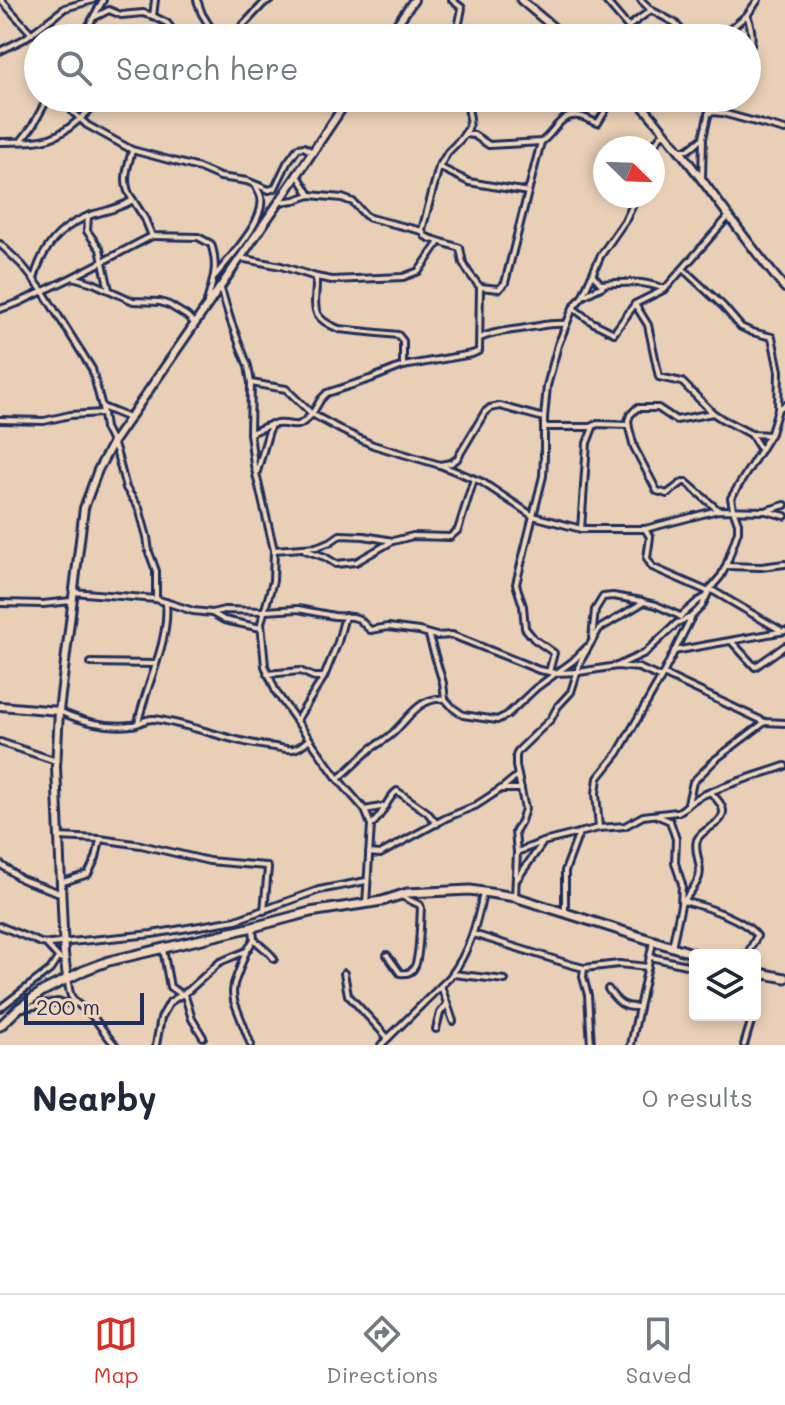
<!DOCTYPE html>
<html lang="en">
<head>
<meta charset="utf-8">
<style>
  :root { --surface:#fff; --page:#f2f2f3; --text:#1f2937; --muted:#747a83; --line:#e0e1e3; --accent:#d93025 }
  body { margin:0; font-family:Mali,sans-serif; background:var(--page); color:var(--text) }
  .controls { position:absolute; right:24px; bottom:24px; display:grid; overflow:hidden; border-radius:8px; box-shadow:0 4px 12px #0003 }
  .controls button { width:72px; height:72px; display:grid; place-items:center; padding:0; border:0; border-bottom:2px solid var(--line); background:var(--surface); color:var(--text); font:40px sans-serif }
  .compass { position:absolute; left:593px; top:136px; width:72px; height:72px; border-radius:50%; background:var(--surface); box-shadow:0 4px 12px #0003; rotate:113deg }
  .scale { position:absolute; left:24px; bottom:20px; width:120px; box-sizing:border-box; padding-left:8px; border:4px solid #1b2f5e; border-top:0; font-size:22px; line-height:28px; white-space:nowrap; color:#1b2f5e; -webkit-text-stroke:6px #f2d6b9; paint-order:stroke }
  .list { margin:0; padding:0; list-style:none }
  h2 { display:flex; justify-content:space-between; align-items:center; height:104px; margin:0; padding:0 32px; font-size:34px }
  h2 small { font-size:26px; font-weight:400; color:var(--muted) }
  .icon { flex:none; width:44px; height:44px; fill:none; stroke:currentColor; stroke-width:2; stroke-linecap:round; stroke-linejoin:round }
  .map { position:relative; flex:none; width:785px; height:1045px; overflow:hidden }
  .search { position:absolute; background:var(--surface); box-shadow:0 4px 12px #0003; left:24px; right:24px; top:24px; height:88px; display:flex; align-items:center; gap:20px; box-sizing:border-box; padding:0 28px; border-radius:44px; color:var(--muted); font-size:30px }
  .sheet { height:248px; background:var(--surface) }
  nav { display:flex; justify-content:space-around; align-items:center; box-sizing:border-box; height:112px; border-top:2px solid var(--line); background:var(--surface); font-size:22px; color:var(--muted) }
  nav a { display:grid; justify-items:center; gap:4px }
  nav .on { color:var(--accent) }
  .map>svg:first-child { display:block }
</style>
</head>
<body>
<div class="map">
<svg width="785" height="1045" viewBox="0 0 785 1045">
  <rect width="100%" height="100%" fill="#e9cfb5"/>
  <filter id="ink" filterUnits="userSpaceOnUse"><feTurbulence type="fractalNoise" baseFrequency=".0125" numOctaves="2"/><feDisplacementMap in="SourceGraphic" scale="16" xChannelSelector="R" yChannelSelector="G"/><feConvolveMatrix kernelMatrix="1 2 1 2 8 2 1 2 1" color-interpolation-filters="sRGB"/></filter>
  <g filter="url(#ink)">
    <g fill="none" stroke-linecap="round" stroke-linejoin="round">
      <!-- street casing -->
      <g stroke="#1b2f5e" stroke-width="10">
        <g id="street">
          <polyline points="1,0 32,34"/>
          <polyline points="197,0 202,14 217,38"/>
          <polyline points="452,0 462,8 456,38"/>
          <polyline points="605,0 628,27 651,10 675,23 688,38"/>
          <polyline points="641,0 651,10"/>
          <polyline points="153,16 155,0"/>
          <polyline points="95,17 109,10 121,15 143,13 153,16 167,23 179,38"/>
          <polyline points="82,38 103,0"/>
          <polyline points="231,38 264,3 271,0"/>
          <polyline points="725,38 729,30 747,15 758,0"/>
          <polyline points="0,51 24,39 65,8 93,0"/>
          <path d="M747,56c7,-13 5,-28 0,-41"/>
          <polyline points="64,98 73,112 87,125 132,150 199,168 220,177 247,181 269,190 275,188 287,163 298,148 304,147 312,152"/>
          <polyline points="708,114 712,112 722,113 785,130"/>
          <path d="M465,134l9,1 15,10 52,-3c13,-8 18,-29 38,-26 7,1 13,6 19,7l15,-25"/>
          <polyline points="22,140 32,127 48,98"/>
          <path d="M0,142c15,-1 31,1 46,-3 22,-5 40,-27 58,-41"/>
          <polyline points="651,148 665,131"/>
          <polyline points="681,150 688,150 703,138"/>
          <polyline points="439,167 469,182 528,192 541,142"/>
          <polyline points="297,174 310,195"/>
          <polyline points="702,178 703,138 712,98"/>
          <path d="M133,200l12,19 7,17 46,1 13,7c8,23 2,36 -4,58"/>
          <polyline points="279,202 295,200 310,195 342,198 353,202 365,215 370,218 422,231 425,236 429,238 460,248 463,263 469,273 480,287 479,351 472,354 403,366 370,379 327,393 321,399 312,414 343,431 373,445 440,465"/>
          <polyline points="88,216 87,231 100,249 109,290"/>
          <polyline points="729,216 665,289 635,304 648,325 659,377 682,382 713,413 722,419 751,434 770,435"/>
          <polyline points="422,230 439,167 448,152 460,140 468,129 470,118 468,108 464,98"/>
          <polyline points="0,244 22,265 42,290 92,369 102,407 105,428 116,450 126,488 139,508 147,537 149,552 156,571 156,599"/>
          <polyline points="240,258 281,266 316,277 332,280 403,277 419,271 439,242"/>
          <polyline points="683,269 723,306 741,327 752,332 772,337 779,371 778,409"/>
          <path d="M593,275l8,9c27,-1 37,-5 64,5"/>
          <path d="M215,276c14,-18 51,-55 46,-79 -1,-4 -4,-9 -6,-12"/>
          <polyline points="73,277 93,283 133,301 160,302 169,305 187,316 194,323"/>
          <path d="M316,277c1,28 -10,39 23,52l59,6 5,6v25"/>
          <path d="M34,279c8,-31 26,-53 57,-64 15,-4 29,-7 42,-15 -12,-15 -6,-32 -1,-49"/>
          <polyline points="220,286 231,322 248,366 251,383 250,433 254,465 274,550 273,581 261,623 265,666 276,692 338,779 365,810 371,825 366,904"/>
          <polyline points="480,287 499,289 505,283 528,192"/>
          <polyline points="583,296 603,286"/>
          <polyline points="573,308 592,322 614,333 635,304"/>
          <polyline points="0,309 18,303 73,277 152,236"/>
          <path d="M480,338c15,-7 29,-7 46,-10 15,-2 23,-5 40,-4"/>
          <polyline points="102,407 129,418"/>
          <polyline points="713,413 676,420 658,408 637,408 630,415 628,421 629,428 634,447 657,491 667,494 683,482 686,482 718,510"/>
          <polyline points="544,418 500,406 490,408 485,412 457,459 451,463 440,465 482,482 533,516 581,529 645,529 718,510 766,511 785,516"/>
          <polyline points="0,420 44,421 70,415 102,413"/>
          <polyline points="544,427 591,427 597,424 628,425"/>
          <path d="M250,433c8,-2 17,-9 26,-9 20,-2 18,9 36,-10l-26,-25 -35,-6"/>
          <polyline points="751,434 761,450"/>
          <polyline points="256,475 271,424"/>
          <polyline points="768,510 785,505"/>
          <polyline points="581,529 587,443 594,425"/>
          <polyline points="645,529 650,537 647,558 652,567 709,592"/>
          <polyline points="274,550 316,547 330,542 340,535 364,536 393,541 413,536 450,537 458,530 474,479"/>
          <polyline points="305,550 325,557 336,564 356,562 391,542"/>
          <polyline points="726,566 761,567 785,564"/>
          <polyline points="710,589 780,630"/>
          <polyline points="73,592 156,599 193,611 212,613 224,620 261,628"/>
          <polyline points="0,603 43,604 71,601"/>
          <polyline points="212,613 224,610 265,611 298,609 334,616 353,617 359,619 370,630 388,627 419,631 436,636 452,635 539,670 556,673 579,672 617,666 639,668 661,678"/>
          <polyline points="680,617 698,601 706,597"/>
          <polyline points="429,636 443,683 445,699"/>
          <polyline points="592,638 595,610 603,597 613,596 642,601"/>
          <polyline points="732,642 755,667 785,646"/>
          <polyline points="674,651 785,631"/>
          <polyline points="91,663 155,664"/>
          <polyline points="619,665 645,653 677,623 691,617"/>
          <polyline points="549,672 554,653 534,639 525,628 523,606 516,584 543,476 544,457 544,418 547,386 558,345 573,308 582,297 601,255 626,219 637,196"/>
          <polyline points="267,674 300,671 314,677 323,677"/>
          <polyline points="663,674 765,722 785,723"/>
          <path d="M59,711c21,10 48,17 72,14 9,0 13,-7 23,-6 41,6 79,24 121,28 5,1 13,3 18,2 6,-1 12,-6 16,-10"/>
          <polyline points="296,721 324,677 338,642 345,616"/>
          <path d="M138,723c8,-39 32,-81 28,-121"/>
          <polyline points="0,742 56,761"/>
          <path d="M338,779c12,-10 22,-21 34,-31 7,-5 15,-9 21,-15 16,-15 27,-37 52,-34l8,9 10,7 34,5 10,-5 29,-27 37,-27 14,-14"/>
          <polyline points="501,789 518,775"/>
          <polyline points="688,803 693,782 716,759 765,722"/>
          <polyline points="365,810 386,806"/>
          <path d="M678,812c8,-4 12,-11 21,-15 27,-13 57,-21 86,-31"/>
          <polyline points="658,816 670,821 676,839 675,863 682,884 681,905 672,947"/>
          <path d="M371,825c14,-11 14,-25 26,-34l30,21 10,12"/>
          <polyline points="599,828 596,793 598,778 618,753 661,678 692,616 702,606 710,589 721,576 726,566 738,531 738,523 733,509 731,498 771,433 778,409 785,405"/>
          <polyline points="58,837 100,839 141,845 209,861 266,866 268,868 264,911"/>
          <polyline points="517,852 515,832 521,821 525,809 516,766 516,756 518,751 551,719 558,706 571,692 581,660 599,629 644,602 656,605 680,616"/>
          <polyline points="369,853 380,854 446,818 475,806 501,789 521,789"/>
          <polyline points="0,864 21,879 60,893"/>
          <polyline points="517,879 542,844"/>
          <polyline points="60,883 88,874 96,858 100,840"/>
          <polyline points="515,897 517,852 543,842 599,828 625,826 643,816 677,812"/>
          <path d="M683,901c21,5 62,18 74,35l-10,19"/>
          <path d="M682,903c5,-7 15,-18 17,-26 4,-12 -6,-25 -2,-37 5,-12 24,-14 26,-27 1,-8 -8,-16 -13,-21"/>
          <polyline points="565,912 565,871 579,833"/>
          <polyline points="0,926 41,943 50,944 152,934 236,920 319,890 366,881"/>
          <polyline points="473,934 572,965 584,968 619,964 648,967"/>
          <path d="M254,939c6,7 17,14 20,20"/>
          <polyline points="47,945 60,959"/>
          <polyline points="163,949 170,987 185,996 192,1019 203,1037"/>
          <path d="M387,955l13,18c7,1 12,0 15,-7 5,-10 5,-46 6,-58l-1,-3 -19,-9"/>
          <polyline points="651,957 695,967"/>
          <polyline points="584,968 583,977 588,995 591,1045"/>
          <polyline points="344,973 348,995 388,1038"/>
          <polyline points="453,974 505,980"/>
          <path d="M68,981c2,27 12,20 26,37 7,9 13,18 21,27"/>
          <polyline points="441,986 453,1021"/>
          <polyline points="755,987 755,997"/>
          <path d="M608,989c9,13 15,19 31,18"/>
          <polyline points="0,1008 50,970 58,958"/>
          <polyline points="23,1008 58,1002 74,1004"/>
          <polyline points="436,1029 440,1013 447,1004"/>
          <polyline points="156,1045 161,1018 170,1002 189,990 220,962 246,951"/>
          <polyline points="251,1045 234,1001 233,992 234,984 245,954 254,939 253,928"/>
          <path d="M381,1045l69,-68c19,-25 27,-53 33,-84"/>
          <polyline points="631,1045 653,942"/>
          <polyline points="744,1045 753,1015"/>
        </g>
      </g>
      <!-- secondary casing -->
      <g stroke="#1b2f5e" stroke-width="12">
        <g id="secondary">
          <polyline points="521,0 566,38"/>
          <polyline points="387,38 414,0"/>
          <path d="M635,98c55,59 98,129 150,190"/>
          <polyline points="0,706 59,711"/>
          <polyline points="67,978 64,954 56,767 59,711 84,508 98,470 113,442 279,202 349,98"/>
        </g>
      </g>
      <!-- primary casing -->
      <g stroke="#1b2f5e" stroke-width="13">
        <g id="primary">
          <polyline points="755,972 785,978"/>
          <polyline points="0,1026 19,1008 43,991 85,970 109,961 253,927 310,912 382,901 407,893 470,890 515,897 698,955"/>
        </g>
      </g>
      <!-- street -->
      <use href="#street" stroke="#f2d6b9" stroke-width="4"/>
      <!-- secondary -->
      <use href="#secondary" stroke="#f2d6b9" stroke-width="6"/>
      <!-- primary -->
      <use href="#primary" stroke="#f2d6b9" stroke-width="7"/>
    </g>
  </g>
</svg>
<div class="controls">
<button><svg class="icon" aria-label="layers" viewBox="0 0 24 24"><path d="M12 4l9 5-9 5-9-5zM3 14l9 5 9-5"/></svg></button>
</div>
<svg class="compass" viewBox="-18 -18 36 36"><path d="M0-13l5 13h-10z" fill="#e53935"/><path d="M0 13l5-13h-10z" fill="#747a83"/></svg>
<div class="scale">200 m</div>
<div class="search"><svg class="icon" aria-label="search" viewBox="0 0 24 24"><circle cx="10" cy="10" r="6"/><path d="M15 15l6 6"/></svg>Search here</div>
</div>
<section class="sheet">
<h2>Nearby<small>0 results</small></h2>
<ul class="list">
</ul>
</section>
<nav>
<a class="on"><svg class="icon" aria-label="map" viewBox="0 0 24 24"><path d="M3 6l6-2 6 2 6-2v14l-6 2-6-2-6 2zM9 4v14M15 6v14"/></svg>Map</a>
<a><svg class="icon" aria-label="directions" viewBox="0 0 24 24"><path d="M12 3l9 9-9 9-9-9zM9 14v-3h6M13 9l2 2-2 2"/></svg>Directions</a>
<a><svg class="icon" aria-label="saved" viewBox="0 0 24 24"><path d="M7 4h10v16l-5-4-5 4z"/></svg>Saved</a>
</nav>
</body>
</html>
